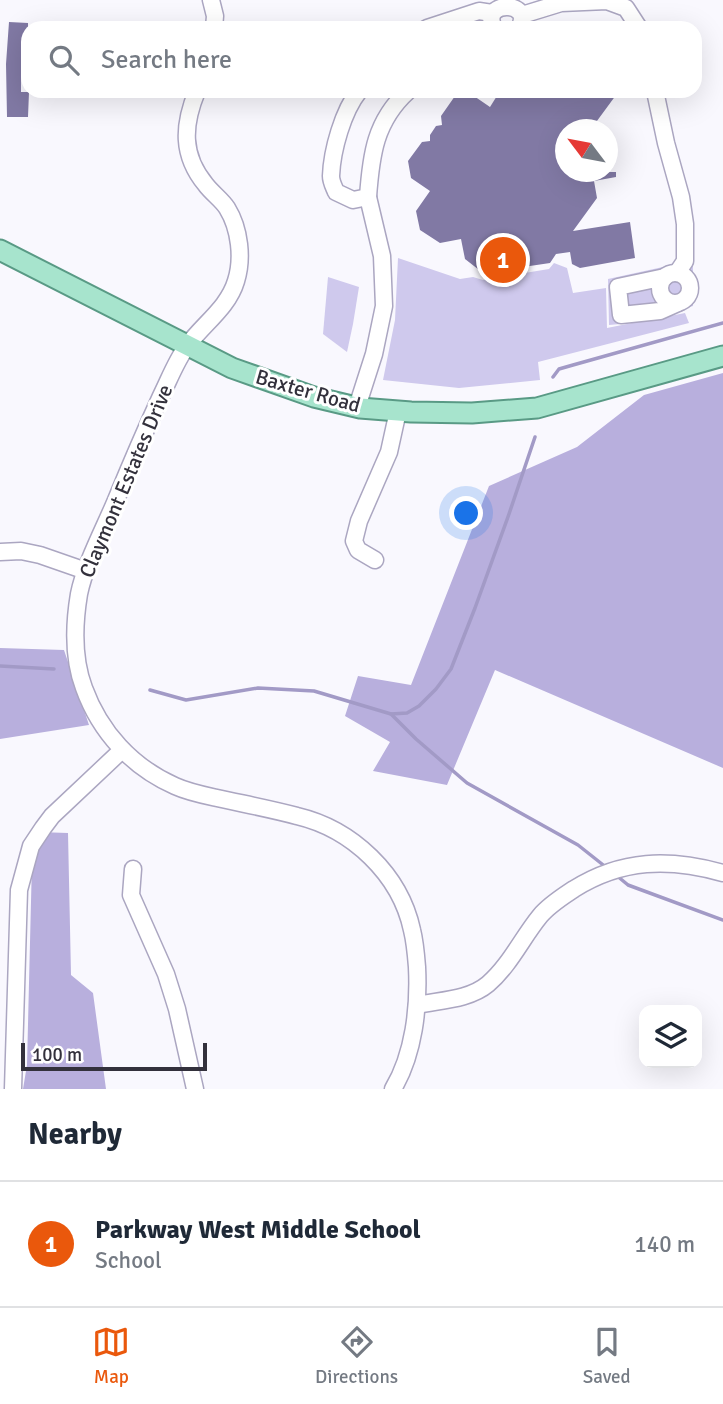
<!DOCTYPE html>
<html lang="en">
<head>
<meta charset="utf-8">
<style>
  :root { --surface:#fff; --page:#f2f2f3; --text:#1f2937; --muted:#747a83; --line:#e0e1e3; --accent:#ea580c }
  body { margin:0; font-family:Signika,sans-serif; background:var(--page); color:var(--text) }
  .controls { position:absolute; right:21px; bottom:21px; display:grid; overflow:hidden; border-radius:14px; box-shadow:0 7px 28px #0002 }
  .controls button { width:63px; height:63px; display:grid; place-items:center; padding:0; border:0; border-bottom:2px solid var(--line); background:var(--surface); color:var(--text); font:35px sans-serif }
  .compass { position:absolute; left:555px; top:119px; width:63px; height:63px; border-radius:50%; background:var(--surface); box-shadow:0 7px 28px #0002; rotate:302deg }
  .scale { position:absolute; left:21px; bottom:18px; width:186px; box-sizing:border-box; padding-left:7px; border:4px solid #33313c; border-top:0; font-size:19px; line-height:24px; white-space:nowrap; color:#33313c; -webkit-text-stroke:5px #fff; paint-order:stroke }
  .you { position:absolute; left:467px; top:514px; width:24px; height:24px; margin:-18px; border:5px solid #fff; border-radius:50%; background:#1a73e8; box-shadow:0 0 0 10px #1a73e833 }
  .badge { display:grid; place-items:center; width:46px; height:46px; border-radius:50%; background:var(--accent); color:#fff; font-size:23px; font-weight:700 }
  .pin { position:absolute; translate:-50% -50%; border:4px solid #fff; box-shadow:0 2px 7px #0006 }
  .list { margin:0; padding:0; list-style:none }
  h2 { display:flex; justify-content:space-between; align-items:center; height:91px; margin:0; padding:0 28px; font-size:30px }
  h2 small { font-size:23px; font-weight:400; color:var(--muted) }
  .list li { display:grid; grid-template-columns:46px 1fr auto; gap:21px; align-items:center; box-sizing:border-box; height:126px; padding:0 28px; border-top:2px solid var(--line) }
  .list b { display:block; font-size:26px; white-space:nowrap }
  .list p { margin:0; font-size:23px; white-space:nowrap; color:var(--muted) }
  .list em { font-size:23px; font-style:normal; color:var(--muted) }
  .icon { flex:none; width:38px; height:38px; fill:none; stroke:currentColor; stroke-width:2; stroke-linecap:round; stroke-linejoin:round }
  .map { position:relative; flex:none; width:723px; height:1089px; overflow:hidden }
  .search { position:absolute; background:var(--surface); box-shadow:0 7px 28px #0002; left:21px; right:21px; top:21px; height:77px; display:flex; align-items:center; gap:18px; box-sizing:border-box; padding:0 24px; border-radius:21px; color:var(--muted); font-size:26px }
  .sheet { height:217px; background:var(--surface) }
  nav { display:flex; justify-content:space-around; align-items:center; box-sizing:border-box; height:98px; border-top:2px solid var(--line); background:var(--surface); font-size:19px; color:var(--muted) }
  nav a { display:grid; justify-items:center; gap:4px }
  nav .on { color:var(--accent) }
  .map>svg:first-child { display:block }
</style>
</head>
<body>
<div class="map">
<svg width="723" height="1089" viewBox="0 0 723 1089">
  <rect width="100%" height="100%" fill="#f9f8fe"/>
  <!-- green -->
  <g fill="#cfc9ed">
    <polygon points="398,258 460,279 473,277 483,280 549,269 554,263 567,268 573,293 606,288 607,328 632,323 609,325 608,279 672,265 693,266 693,306 668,313 670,316 685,313 689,323 538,362 540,380 459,388 383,380 395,320"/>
    <polygon points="328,277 359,287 353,324 347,352 323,334"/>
  </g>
  <!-- forest -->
  <g fill="#b8afdd">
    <polygon points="723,373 723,768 495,670 447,785 373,771 390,742 345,716 358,676 411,685 489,486 577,447 644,395"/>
    <polygon points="0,648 64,650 89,725 0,739"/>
    <polygon points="38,832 68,833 71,975 93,993 106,1089 23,1089 27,1065 32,861"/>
  </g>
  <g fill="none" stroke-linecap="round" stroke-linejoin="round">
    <!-- stream -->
    <g stroke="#a29ac6" stroke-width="3.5">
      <polyline points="553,377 559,369 573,365 723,323"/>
      <polyline points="0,666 54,669"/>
      <polyline points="150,690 186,700 258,688 314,691 391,714 407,713 419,706 436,689 451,669 475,608 509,514 535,437"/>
      <polyline points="391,714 416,739 467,783 578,845 607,868"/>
      <polyline points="616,875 628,885 723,920"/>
    </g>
  </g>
  <!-- building -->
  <g fill="#8179a4">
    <polygon points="9,22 28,23 28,66 21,65 21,92 29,92 28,117 7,117 6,64"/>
    <polygon points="500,91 619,91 594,125 584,126 585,130 565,130 565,172 616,172 616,177 594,181 597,198 573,231 630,222 635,258 580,268 572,264 570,252 556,254 550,263 483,273 465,259 461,239 440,243 420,230 416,211 430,191 411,178 408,161 422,142 430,141 430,135 436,126 442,125 441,116 455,96 471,94 490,107"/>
  </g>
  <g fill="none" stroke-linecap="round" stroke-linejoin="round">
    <!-- minor casing -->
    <g stroke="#aba6c1" stroke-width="19">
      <g id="minor">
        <polyline points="211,0 215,16 214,28"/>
        <polyline points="522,15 561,3 607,1 626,8 639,28"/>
        <polyline points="427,28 479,11 492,13"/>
        <path d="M494,28c-15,-28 41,-28 25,0"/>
        <path d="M197,91c-14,34 -16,64 9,94 6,8 16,15 21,23 13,21 16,51 9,73 -8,27 -33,43 -49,65 -11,15 -18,34 -26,50 -16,35 -31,70 -45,104 -12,29 -31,64 -37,94 -5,30 -6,65 5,94 16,44 48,79 91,98 13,6 28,9 42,12 27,6 54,11 80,18 55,13 103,58 115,114 3,12 4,24 5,37 2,40 -3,87 -24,122"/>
        <path d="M359,91c-16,20 -27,59 -28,85 0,6 3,11 5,16l17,8 15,-3c3,-42 7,-76 40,-106"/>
        <polyline points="655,91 666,143 681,197 685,224 685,261 677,273"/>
        <circle cx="675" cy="288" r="15"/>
        <polyline points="665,277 618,287 621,315 660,311 678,303"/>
        <polyline points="357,407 374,354 384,306 382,256 368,197"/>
        <polyline points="0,552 21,551 40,555 86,571"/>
        <polyline points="375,560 358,550 354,541 359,521 389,452 398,411"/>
        <polyline points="133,869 131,895 166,974 177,1009 195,1089"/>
        <path d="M417,1005c23,-5 52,-5 71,-21 22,-19 34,-46 52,-68 9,-11 22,-19 34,-27 48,-30 95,-31 149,-16"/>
        <polyline points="13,1089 19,890 31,846 43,828 52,816 122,750"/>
      </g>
    </g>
    <!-- major casing -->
    <g stroke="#599a85" stroke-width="23">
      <polyline id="major" points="0,250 232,368 314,397 360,408 411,412 472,413 537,408 723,356"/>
    </g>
    <!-- minor -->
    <use href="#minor" stroke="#fff" stroke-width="16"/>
    <!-- major -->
    <use href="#major" stroke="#a7e4cd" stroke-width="19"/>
  </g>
  <g text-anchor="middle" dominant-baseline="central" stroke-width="6" stroke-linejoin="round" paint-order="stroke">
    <!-- street labels -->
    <g font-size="21" fill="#33313c" stroke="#fff">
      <text transform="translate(308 391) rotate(16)">Baxter Road</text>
      <text transform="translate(126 481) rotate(-67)">Claymont Estates Drive</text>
    </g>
  </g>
</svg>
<div class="controls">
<button><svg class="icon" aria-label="layers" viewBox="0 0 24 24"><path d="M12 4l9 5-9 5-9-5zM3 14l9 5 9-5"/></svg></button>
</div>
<svg class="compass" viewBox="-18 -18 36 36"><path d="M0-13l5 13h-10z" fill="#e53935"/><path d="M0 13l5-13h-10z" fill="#747a83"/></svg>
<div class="scale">100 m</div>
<div class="you"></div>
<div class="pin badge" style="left:503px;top:260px">1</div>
<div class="search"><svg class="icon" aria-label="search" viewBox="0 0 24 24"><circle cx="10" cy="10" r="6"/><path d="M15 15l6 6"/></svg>Search here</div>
</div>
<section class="sheet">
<h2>Nearby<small></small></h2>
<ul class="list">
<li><span class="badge">1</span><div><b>Parkway West Middle School</b><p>School</p></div><em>140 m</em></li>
</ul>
</section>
<nav>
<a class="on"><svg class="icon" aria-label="map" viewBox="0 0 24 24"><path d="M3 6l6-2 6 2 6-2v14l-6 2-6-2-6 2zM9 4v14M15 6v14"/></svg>Map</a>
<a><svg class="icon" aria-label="directions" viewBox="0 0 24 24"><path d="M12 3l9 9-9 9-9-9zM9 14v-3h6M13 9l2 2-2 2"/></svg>Directions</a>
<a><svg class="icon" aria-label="saved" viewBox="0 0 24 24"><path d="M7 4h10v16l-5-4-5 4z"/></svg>Saved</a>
</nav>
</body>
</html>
